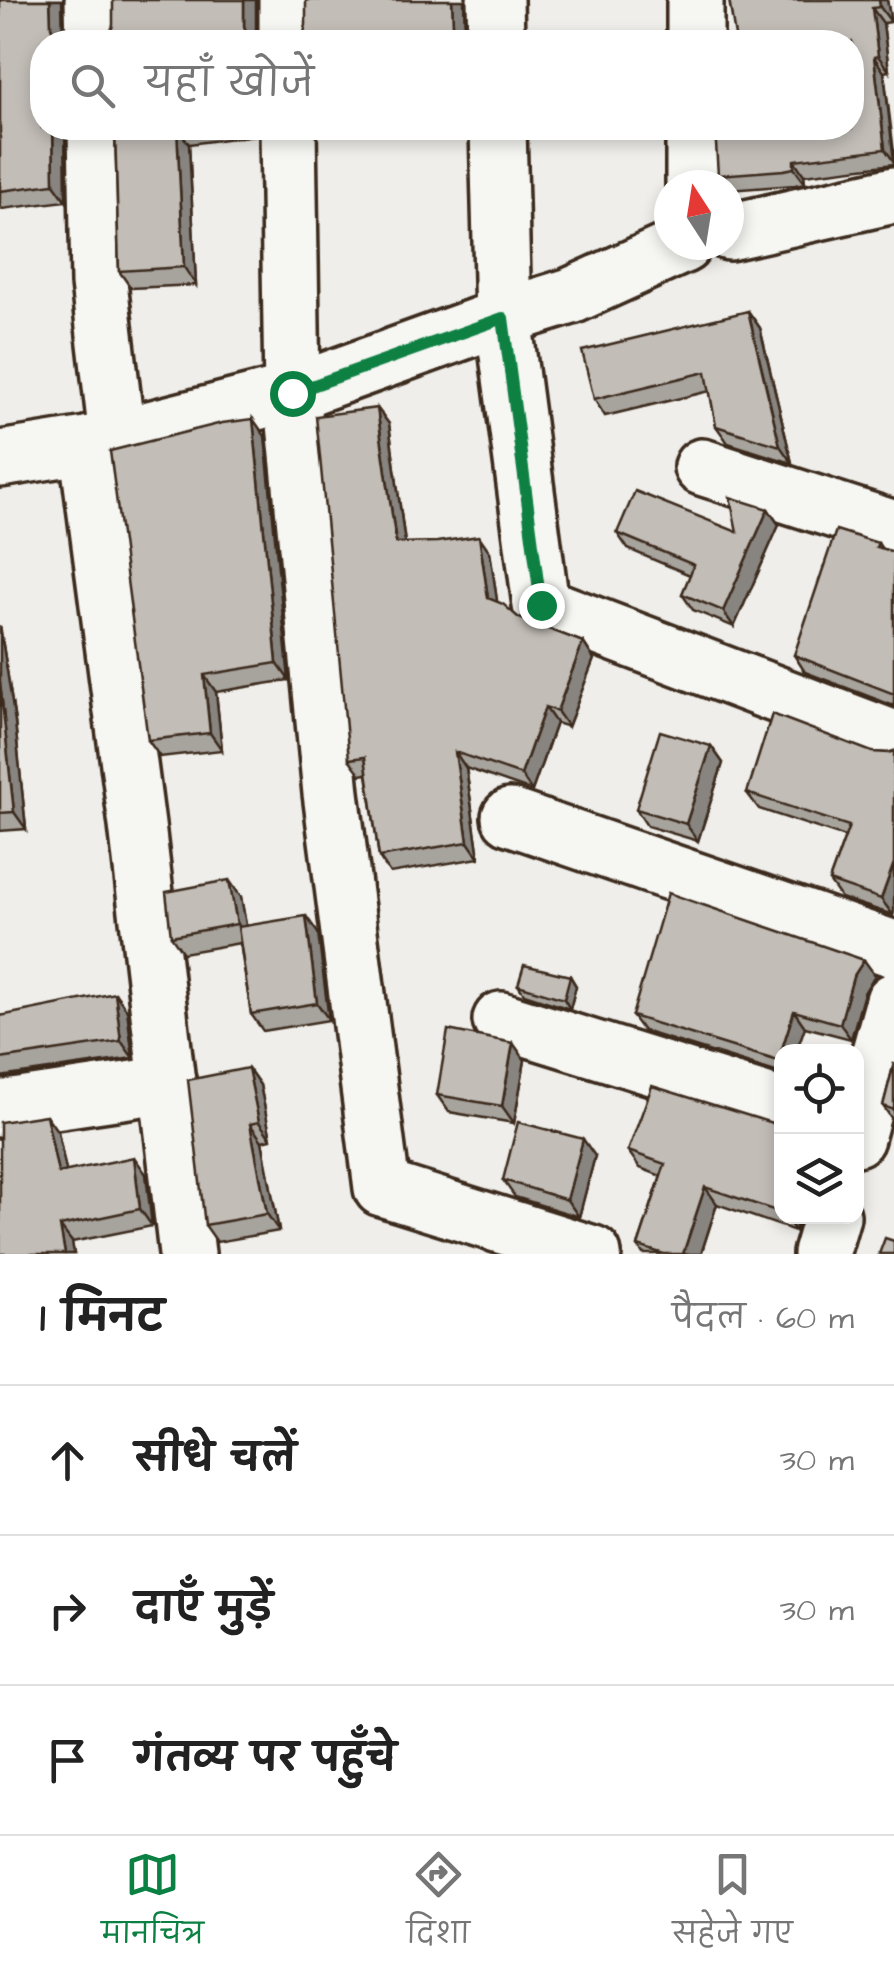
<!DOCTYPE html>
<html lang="hi">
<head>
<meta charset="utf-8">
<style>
  :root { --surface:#fff; --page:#f2f2f2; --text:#222; --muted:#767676; --line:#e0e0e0; --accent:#0b8043 }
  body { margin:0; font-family:"Architects Daughter","Playpen Sans Deva",sans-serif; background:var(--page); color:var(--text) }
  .controls { position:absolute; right:30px; bottom:30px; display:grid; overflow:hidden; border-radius:20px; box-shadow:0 5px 15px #0003 }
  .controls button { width:90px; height:90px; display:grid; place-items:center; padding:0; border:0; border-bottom:2px solid var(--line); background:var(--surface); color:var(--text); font:50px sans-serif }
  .compass { position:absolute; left:654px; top:170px; width:90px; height:90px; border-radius:50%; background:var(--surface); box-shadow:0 5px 15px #0003; rotate:348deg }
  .stop { position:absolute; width:30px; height:30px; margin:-22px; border:8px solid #0b8043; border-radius:50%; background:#fff }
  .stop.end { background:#0b8043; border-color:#fff; box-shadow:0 2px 10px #0008 }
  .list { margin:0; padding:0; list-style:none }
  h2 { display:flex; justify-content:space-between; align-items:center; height:130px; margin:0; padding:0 40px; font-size:42px }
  h2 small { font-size:32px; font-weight:400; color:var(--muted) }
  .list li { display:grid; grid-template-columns:65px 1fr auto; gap:30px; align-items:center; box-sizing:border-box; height:150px; padding:0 40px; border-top:2px solid var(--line) }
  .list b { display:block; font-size:38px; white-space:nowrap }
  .list em { font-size:32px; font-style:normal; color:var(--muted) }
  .icon { flex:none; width:55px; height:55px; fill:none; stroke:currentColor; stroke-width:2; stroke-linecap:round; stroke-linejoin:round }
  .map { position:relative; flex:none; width:894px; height:1254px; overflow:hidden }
  .search { position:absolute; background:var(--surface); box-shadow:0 5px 15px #0003; left:30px; right:30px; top:30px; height:110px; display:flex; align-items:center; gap:25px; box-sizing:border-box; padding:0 35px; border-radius:40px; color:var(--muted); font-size:38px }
  .sheet { height:580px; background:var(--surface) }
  nav { display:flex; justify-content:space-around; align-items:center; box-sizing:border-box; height:140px; border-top:2px solid var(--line); background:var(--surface); font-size:28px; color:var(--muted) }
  nav a { display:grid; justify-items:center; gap:5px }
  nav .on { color:var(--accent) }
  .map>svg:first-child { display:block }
</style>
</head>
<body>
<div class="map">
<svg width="894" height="1254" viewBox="0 0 894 1254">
  <rect width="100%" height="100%" fill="#efeeea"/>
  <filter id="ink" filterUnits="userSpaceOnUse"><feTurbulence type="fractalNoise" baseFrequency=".01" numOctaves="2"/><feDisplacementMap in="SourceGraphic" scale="20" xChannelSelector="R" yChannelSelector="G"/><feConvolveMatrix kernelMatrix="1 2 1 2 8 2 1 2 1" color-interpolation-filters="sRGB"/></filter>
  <g filter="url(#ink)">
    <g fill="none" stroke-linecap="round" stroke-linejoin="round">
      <!-- street casing -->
      <g stroke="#3b2a1e" stroke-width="62">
        <g id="street">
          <polyline points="93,0 94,42"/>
          <polyline points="287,0 287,42"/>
          <polyline points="495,0 496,42"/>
          <polyline points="695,42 695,0"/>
          <polyline points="96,128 99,283 117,437"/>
          <polyline points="288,128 292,393 331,793 382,1188 593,1254"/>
          <polyline points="498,128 503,317 541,605 894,739"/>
          <polyline points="694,185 694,128"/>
          <polyline points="87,445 137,825 187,1254"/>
          <polyline points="702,467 894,529"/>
          <polyline points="510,817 894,949"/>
          <polyline points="501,1020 782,1107"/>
          <polyline points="0,1109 168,1084"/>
          <polyline points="856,1138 894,1001"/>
          <polyline points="821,1254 832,1216"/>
        </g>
      </g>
      <!-- secondary casing -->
      <g stroke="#3b2a1e" stroke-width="62">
        <g id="secondary">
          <polyline points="729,232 894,195"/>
          <polyline points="0,459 87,445 292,393 503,317 571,296 683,245"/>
        </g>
      </g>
      <!-- street -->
      <use href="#street" stroke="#f6f6f2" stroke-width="55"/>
      <!-- secondary -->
      <use href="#secondary" stroke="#f6f6f2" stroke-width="55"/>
    </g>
    <!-- wall -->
    <g fill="#a7a39d" stroke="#3b2a1e" stroke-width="2.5">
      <polygon points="0,0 62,0 63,42 42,42 42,128 65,128 66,201 2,209 0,206"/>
      <polygon points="729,0 887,0 891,22 883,23 889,71 884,72 894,152 894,164 804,175 805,183 795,185 729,190 729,185 725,185 718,175 852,128"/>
      <polygon points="115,128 258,128 257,135 189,144 196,285 131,288 119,271"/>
      <polygon points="748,311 760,328 792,463 728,443 716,426 710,391 605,416 594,399"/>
      <polygon points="377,408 389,424 405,543 490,552 497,602 519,618 583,642 594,659 568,727 556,723 532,791 466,768 479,858 390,873 379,857 367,774 361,775 349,759"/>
      <polygon points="265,436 289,680 216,692 222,750 160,757 148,740"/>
      <polygon points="768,509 779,525 734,627 693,610 682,594 690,575 628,549 617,533 737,532"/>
      <polygon points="878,543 882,549 894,552 894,706 805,672 794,655"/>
      <polygon points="0,626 15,722 26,829 0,831"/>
      <polygon points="711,746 723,763 698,841 647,826 636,809"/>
      <polygon points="894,751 894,912 893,915 841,898 829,881 845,837 759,809 747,793 872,752 888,753"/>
      <polygon points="241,897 246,926 318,933 329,1020 263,1031 251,1014 240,943 183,953 171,936"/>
      <polygon points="875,975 864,993 851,1039 805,1027 782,1052 782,1074 643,1031 632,1016"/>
      <polygon points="570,976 576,986 570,1009 524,994 518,985"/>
      <polygon points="127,1010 133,1058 0,1077 0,1016"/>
      <polygon points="525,1060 514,1123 449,1112 437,1095"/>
      <polygon points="894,1063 894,1122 883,1106"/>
      <polygon points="248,1068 260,1085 271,1139 262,1141 279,1231 217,1242 205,1225"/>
      <polygon points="782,1126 782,1216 799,1216 795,1231 717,1204 701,1254 643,1254 638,1246 661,1176 640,1168 628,1151"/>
      <polygon points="58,1132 66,1172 146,1174 152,1226 72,1242 74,1254 0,1254"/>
      <polygon points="595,1156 579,1217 515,1197 503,1180"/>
    </g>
    <!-- shaded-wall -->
    <g fill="#888480" stroke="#3b2a1e" stroke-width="2.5">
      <polygon points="50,0 62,0 63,42 56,42 51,26"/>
      <polygon points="244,0 256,0 256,42 249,42 244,26"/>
      <polygon points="452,0 464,0 465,42 458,42 457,40 453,26"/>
      <polygon points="879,0 887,0 891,22 880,7"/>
      <polygon points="872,8 883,23 889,71 878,56"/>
      <polygon points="874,57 884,72 894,162 885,149"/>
      <polygon points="53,128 65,128 66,201 54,184"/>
      <polygon points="177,128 189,144 196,285 184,267"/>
      <polygon points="794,160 804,175 805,183 794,168"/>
      <polygon points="748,311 760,328 792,463 780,446"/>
      <polygon points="377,408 389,424 407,559 396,543"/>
      <polygon points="253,419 265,436 289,680 277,663"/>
      <polygon points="768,509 779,525 734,627 723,611"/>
      <polygon points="479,536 490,552 499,614 488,598"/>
      <polygon points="0,626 15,722 26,829 14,812 0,683"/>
      <polygon points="583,642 594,659 568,727 557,711"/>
      <polygon points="204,675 216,692 222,750 210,733"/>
      <polygon points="545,707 556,723 532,791 521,775"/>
      <polygon points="711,746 723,763 698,841 686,824"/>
      <polygon points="455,752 466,768 479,858 468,842"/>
      <polygon points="894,864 894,912 893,915 881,899"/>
      <polygon points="229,880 241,897 249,941 237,924"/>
      <polygon points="306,916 318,933 329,1020 317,1003"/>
      <polygon points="864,960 875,975 864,993 851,1039 840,1024 853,977"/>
      <polygon points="570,976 576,986 570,1009 564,999"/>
      <polygon points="115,993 127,1010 133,1058 121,1041"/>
      <polygon points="794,1011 805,1027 796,1052 782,1052 782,1066 778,1061"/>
      <polygon points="513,1043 525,1060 514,1123 502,1106"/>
      <polygon points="248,1068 260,1085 271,1139 259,1122"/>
      <polygon points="46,1115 58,1132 70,1190 58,1173"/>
      <polygon points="250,1124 262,1141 279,1231 267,1214"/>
      <polygon points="583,1139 595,1156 579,1217 567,1200"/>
      <polygon points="134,1157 146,1174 152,1226 140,1209"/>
      <polygon points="705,1187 717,1204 701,1254 683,1254"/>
      <polygon points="785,1216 799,1216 795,1231"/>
      <polygon points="60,1226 72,1242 74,1254 65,1254"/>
    </g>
    <!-- building -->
    <g fill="#c2bdb7" stroke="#3b2a1e" stroke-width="2.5">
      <polygon points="0,0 50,0 51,26 57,42 42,42 42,128 53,128 54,184 0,191"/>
      <polygon points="113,0 244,0 244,26 250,42 107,42 113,25"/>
      <polygon points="306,0 452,0 453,26 457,40 459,42 299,42 302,40 306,25"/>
      <polygon points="729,0 879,0 880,7 872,8 878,56 874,57 885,149 794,160 794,168 784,170 718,175 715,128 852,128 852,42 736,42"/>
      <polygon points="115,128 177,128 184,267 119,271"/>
      <polygon points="748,311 780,446 716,426 706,372 594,399 582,351"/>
      <polygon points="377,408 396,543 437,542 479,536 488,598 503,604 519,618 583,642 557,711 545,707 521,775 455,752 468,842 379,857 365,757 349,759 316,416"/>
      <polygon points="253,419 277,663 204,675 210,733 148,740 110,451 222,423"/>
      <polygon points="635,491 737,532 730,497 768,509 723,611 682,594 694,565 617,533"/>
      <polygon points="836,530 878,543 876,547 894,552 894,694 794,655"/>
      <polygon points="0,683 14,812 0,813"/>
      <polygon points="772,714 872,752 888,753 894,751 894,863 881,899 829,881 849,826 747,793"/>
      <polygon points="660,731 711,746 686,824 636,809"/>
      <polygon points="229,880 237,924 171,936 166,892"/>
      <polygon points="668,893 864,960 853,977 840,1024 794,1011 778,1061 632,1016"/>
      <polygon points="306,916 317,1003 251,1014 238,927"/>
      <polygon points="524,965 570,976 564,999 518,985"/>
      <polygon points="115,993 121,1041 0,1059 0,1016"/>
      <polygon points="448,1030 513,1043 502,1106 437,1095"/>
      <polygon points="894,1063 894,1110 883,1106"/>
      <polygon points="248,1068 259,1122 250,1124 267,1214 205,1225 188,1080"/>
      <polygon points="652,1086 782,1126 782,1213 705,1187 683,1254 664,1254 638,1246 665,1164 628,1151"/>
      <polygon points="46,1115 58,1173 134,1157 140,1209 60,1226 65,1254 0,1254 0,1122"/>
      <polygon points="518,1122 583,1139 567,1200 503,1180"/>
      <polygon points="885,1238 894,1241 894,1254 879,1254"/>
    </g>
  </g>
  <g fill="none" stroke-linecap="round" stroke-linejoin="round" filter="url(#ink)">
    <!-- route -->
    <polyline stroke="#0b8043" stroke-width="12" points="292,393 503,318 541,605"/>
  </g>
</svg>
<div class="controls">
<button><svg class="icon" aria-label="locate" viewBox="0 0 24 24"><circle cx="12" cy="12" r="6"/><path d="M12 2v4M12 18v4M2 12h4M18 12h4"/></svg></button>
<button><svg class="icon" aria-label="layers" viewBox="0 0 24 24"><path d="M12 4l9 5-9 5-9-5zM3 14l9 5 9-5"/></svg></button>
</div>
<svg class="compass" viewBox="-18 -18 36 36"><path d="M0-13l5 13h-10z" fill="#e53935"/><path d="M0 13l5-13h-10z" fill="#767676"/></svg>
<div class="stop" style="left:292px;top:393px"></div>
<div class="stop end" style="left:541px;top:605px"></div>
<div class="search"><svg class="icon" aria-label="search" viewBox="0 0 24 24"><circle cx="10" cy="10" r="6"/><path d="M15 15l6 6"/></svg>यहाँ खोजें</div>
</div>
<section class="sheet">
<h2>1 मिनट<small>पैदल · 60 m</small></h2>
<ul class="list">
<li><svg class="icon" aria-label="ahead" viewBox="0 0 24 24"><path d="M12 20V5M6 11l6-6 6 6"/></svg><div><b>सीधे चलें</b></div><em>30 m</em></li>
<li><svg class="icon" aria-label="right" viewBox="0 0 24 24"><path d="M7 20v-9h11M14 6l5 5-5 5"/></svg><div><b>दाएँ मुड़ें</b></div><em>30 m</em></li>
<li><svg class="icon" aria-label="arrive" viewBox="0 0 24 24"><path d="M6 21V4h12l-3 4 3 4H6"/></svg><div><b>गंतव्य पर पहुँचे</b></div></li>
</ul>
</section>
<nav>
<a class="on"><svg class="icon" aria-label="map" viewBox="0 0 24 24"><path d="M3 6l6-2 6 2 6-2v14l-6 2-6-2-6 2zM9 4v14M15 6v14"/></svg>मानचित्र</a>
<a><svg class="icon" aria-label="directions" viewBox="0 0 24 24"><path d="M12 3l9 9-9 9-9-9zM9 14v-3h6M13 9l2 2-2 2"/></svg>दिशा</a>
<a><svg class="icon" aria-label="saved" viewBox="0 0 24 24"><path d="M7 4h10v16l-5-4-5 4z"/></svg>सहेजे गए</a>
</nav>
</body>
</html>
